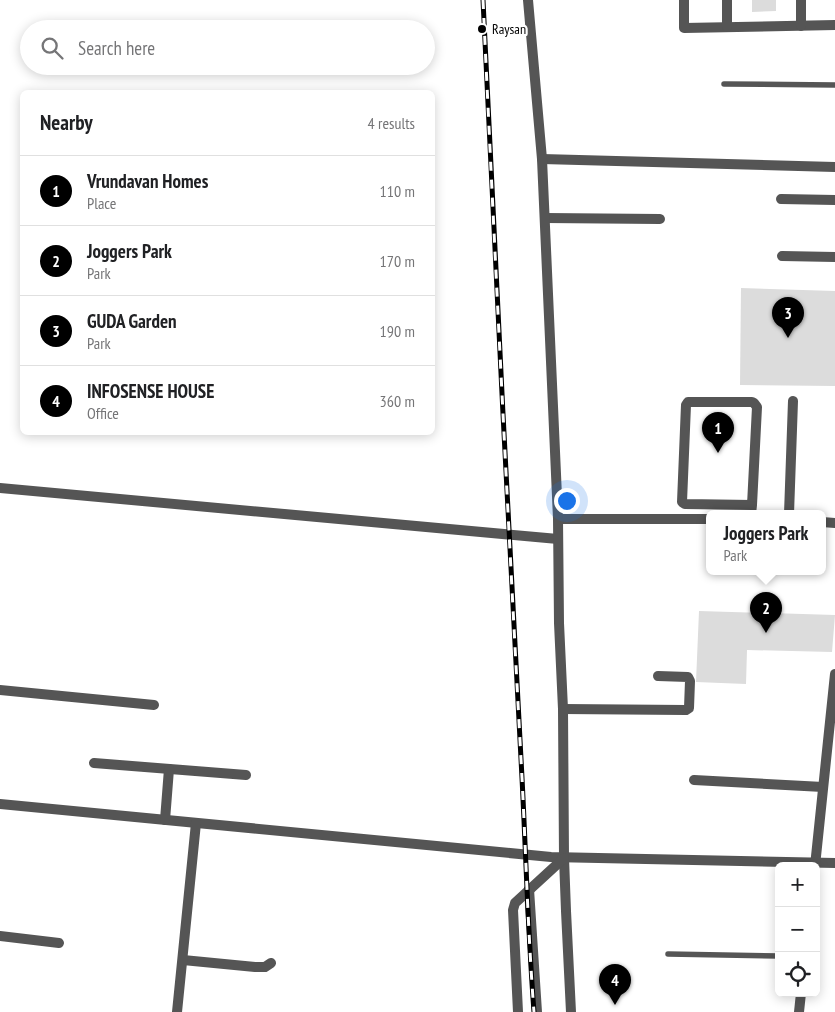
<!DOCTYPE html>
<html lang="en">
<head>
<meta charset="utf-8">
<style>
  :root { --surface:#fff; --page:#f6f6f6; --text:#202124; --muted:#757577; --line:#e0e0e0; --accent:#000 }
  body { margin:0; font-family:"PT Sans Narrow",sans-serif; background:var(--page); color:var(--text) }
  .controls { position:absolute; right:15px; bottom:15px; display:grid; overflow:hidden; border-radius:8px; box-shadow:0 2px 12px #0003 }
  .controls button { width:45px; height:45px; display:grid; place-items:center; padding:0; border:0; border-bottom:1px solid var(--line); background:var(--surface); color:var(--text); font:25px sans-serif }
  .you { position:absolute; left:566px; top:500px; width:18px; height:18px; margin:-12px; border:4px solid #fff; border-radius:50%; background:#1a73e8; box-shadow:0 0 0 8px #1a73e833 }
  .badge { display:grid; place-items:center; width:32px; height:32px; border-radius:50%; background:var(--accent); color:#fff; font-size:16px; font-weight:700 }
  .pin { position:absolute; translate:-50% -41px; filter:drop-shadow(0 1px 2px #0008) }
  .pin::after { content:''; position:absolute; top:26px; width:18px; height:15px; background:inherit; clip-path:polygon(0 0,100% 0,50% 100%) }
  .popup { position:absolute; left:706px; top:510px; width:120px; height:65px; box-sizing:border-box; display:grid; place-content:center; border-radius:8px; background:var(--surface); filter:drop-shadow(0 1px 4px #0005); font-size:16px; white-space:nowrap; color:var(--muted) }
  .popup b { font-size:19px; color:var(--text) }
  .popup::after { content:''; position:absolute; left:50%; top:100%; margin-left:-10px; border:10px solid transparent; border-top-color:var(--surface) }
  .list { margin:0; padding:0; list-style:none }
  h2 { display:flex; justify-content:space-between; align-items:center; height:65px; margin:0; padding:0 20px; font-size:21px }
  h2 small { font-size:16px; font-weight:400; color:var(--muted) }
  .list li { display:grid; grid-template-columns:32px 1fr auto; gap:15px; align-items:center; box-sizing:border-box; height:70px; padding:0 20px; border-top:1px solid var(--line) }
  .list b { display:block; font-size:19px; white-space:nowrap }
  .list p { margin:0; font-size:16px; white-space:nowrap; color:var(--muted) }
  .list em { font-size:16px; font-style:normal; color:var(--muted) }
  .icon { flex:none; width:28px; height:28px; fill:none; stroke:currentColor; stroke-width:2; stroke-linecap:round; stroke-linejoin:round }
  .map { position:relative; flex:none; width:835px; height:1012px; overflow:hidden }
  .search { position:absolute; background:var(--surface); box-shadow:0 2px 12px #0003; left:20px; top:20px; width:415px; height:55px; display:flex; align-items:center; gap:12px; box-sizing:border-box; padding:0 18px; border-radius:28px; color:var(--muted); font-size:19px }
  .panel { position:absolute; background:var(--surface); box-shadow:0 2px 12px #0003; left:20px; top:90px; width:415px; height:345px; border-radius:8px }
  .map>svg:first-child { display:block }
</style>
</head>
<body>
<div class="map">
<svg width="835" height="1012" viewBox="0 0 835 1012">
  <rect width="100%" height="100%" fill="#fff"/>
  <!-- green -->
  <g fill="#dcdcdc">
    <polygon points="752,0 776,0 776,11 752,12"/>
    <polygon points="741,288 835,291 835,386 740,385"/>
    <polygon points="699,611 835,615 832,652 747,650 746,684 696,682"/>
  </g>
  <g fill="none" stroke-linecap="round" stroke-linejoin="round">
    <!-- service -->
    <g stroke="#555" stroke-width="5.5">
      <polyline points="724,84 835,85"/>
      <polyline points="668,954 779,956"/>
    </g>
    <!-- minor -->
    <g stroke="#555" stroke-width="10">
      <polyline points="684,0 684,28 835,25"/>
      <polyline points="727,0 727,27"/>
      <polyline points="801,0 801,26"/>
      <polyline points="542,159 835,167"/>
      <polyline points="781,199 835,200"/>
      <polyline points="545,218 660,219"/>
      <polyline points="782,256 835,257"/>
      <polyline points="0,488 558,539"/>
      <polyline points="751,514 752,505 757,407 754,403 752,402 688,402 686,405 682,502 685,504 752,505"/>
      <polyline points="789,514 793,401"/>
      <polyline points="558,519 710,519"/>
      <polyline points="822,522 835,523"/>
      <polyline points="0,690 154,705"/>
      <polyline points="563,709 686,710 689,708 690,681 688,677 658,676"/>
      <polyline points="94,763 246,775"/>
      <polyline points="694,780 823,787"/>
      <polyline points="0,804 551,857 835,863"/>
      <polyline points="165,820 169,769"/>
      <polyline points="815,866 835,674"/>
      <polyline points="0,936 59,943"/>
      <polyline points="183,960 255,967 265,967 271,963"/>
      <polyline points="177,1012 196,823"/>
      <polyline points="799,1012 801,993"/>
    </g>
    <!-- tertiary -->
    <g stroke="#555" stroke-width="10">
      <polyline points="528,0 542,159 558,519 559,623 563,709 564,858 566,911 571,1012"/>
      <polyline points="529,889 537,1012"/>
      <polyline points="518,1012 513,910 515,903 564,858"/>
    </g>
    <!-- rail casing -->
    <g stroke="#000" stroke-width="5">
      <path id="rail" d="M483,0c12,259 25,519 39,778 4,78 6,156 12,234"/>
    </g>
    <!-- rail -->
    <use href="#rail" stroke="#fff" stroke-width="3" stroke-dasharray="9" stroke-linecap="butt"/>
  </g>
  <!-- markers -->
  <circle fill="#000" stroke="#fff" stroke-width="2" cx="482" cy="29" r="5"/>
  <g text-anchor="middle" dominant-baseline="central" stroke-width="4.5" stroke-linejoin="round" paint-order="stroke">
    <!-- poi labels -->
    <g font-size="14" fill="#000" stroke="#fff" text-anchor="start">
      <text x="492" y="29">Raysan</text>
    </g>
  </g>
</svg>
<div class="controls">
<button>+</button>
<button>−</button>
<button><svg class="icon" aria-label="locate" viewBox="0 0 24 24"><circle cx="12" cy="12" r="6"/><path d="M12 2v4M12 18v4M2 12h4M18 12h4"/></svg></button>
</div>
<div class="you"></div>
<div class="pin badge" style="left:718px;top:453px">1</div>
<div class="pin badge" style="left:766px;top:633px">2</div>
<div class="popup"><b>Joggers Park</b>Park</div>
<div class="pin badge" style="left:788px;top:338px">3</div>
<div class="pin badge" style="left:615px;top:1005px">4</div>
<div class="search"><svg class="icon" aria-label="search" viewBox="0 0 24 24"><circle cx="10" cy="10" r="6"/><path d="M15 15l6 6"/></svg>Search here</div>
<section class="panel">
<h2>Nearby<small>4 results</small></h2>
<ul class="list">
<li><span class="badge">1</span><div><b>Vrundavan Homes</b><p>Place</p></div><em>110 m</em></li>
<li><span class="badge">2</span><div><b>Joggers Park</b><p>Park</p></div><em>170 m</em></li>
<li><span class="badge">3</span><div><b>GUDA Garden</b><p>Park</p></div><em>190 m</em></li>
<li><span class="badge">4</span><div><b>INFOSENSE HOUSE</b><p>Office</p></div><em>360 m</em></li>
</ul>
</section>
</div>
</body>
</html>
